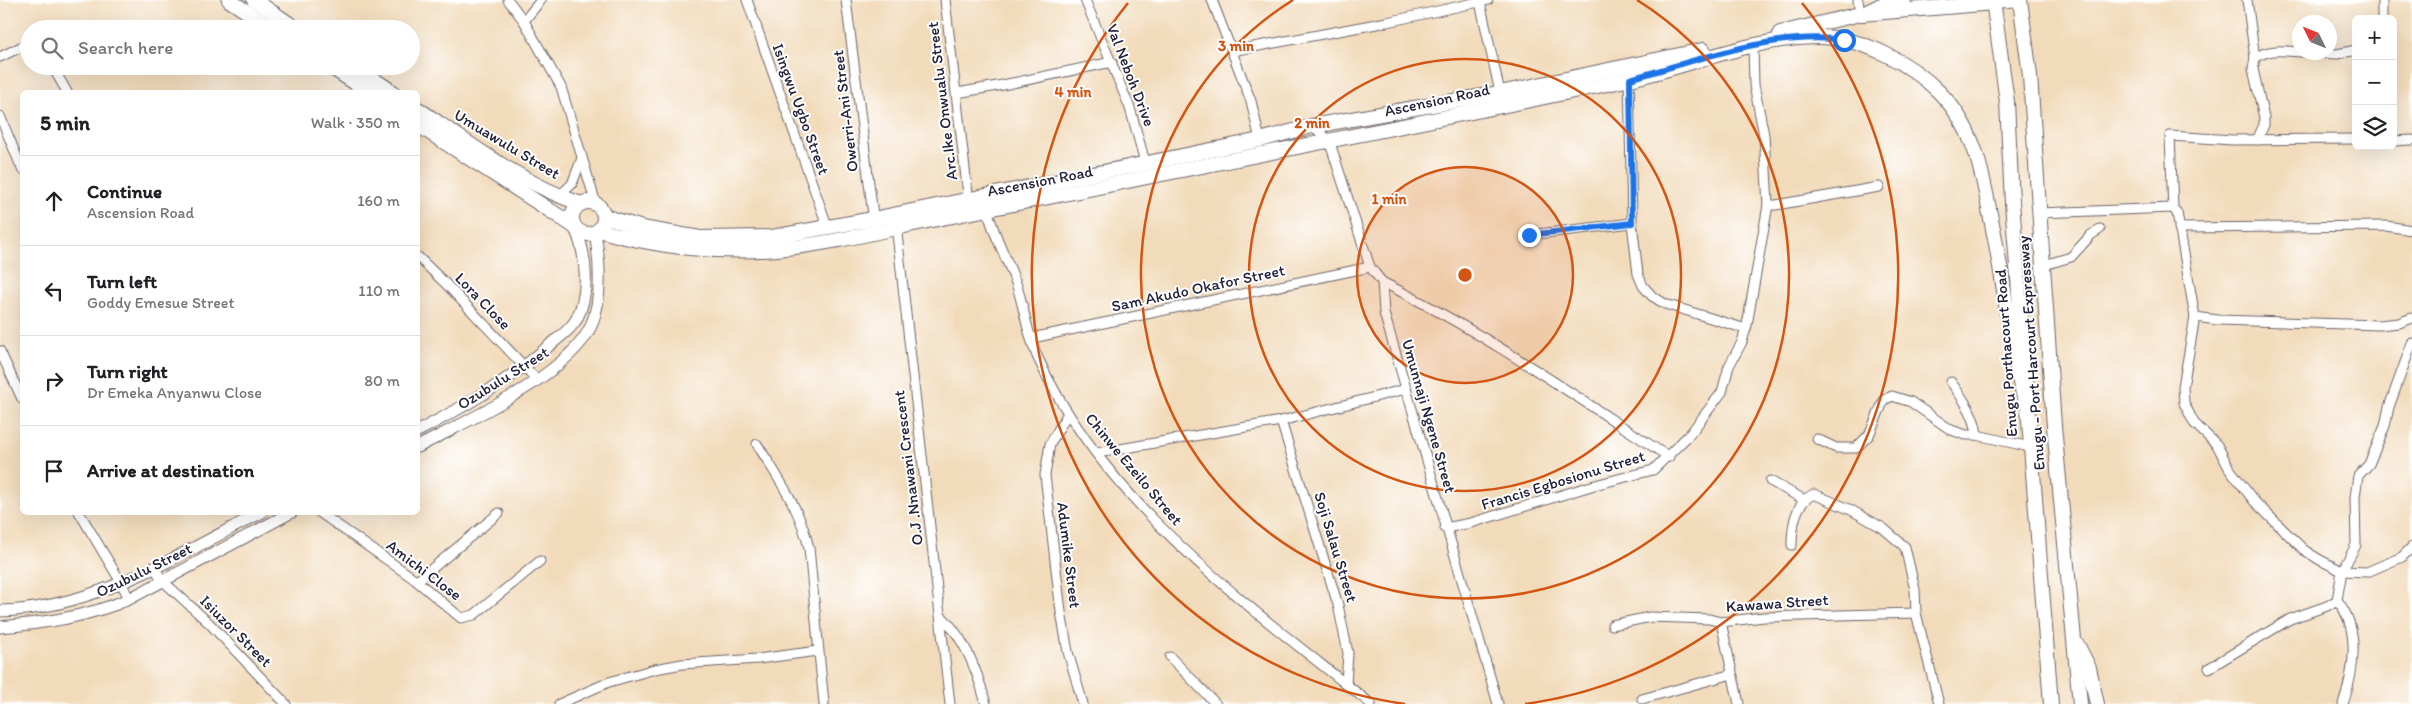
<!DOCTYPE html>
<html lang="en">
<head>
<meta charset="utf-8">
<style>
  :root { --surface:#fff; --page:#f6f6f6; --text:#202124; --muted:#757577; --line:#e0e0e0 }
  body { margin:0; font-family:Itim,sans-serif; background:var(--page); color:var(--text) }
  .controls { position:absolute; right:15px; top:15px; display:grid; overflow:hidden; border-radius:8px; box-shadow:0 5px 20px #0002 }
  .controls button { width:45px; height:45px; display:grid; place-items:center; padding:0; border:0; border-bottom:1px solid var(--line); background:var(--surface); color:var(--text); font:25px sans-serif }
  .compass { position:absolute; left:2292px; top:15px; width:45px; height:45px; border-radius:50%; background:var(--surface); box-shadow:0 5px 20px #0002; rotate:313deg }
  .stop { position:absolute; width:15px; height:15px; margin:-11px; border:4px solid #1a73e8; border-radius:50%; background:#fff }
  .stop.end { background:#1a73e8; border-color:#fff; box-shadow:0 1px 5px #0008 }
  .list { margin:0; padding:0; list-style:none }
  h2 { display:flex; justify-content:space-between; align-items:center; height:65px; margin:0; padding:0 20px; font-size:21px }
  h2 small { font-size:16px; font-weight:400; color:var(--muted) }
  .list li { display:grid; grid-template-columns:32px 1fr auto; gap:15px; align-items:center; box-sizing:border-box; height:90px; padding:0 20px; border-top:1px solid var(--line) }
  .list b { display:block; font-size:19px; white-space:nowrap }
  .list p { margin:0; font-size:16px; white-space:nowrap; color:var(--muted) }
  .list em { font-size:16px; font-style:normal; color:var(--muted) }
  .icon { flex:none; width:28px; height:28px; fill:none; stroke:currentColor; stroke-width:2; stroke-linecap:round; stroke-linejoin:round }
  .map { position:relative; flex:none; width:2412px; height:704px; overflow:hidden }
  .search { position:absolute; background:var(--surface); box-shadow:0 5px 20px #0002; left:20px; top:20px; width:400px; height:55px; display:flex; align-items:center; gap:12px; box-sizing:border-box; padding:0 18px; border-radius:28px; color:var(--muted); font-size:19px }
  .panel { position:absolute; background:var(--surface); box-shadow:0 5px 20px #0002; left:20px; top:90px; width:400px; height:425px; border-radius:8px }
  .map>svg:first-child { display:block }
</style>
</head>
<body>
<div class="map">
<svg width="2412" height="704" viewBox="0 0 2412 704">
  <rect width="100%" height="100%" fill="#fff"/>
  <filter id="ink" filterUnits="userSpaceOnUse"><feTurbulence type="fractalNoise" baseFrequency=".02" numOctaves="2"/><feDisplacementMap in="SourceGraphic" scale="10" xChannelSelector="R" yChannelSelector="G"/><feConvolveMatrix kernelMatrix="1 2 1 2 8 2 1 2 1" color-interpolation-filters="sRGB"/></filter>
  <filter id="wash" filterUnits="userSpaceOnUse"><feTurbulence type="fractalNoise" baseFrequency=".0096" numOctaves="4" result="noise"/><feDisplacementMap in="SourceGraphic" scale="20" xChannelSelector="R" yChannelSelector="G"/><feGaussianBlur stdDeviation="1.12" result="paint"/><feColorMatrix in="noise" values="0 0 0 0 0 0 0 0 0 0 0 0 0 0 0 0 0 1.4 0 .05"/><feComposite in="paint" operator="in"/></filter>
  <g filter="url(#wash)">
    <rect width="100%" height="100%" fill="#f2dbbb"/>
  </g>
  <g filter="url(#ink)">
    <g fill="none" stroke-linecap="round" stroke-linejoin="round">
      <!-- minor casing -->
      <g stroke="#6b6368" stroke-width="11">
        <g id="minor">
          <polyline points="508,0 524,21 561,87 596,204"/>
          <polyline points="747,0 828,228"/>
          <polyline points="846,0 874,223"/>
          <polyline points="945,0 969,203"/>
          <polyline points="1085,0 1130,108 1145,162"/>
          <polyline points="1212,0 1251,101 1260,140"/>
          <polyline points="1858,0 1860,14"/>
          <polyline points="2247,0 2255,58"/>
          <polyline points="2382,0 2382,19"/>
          <polyline points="1480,2 1501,97"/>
          <polyline points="524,21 541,0"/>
          <polyline points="1232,51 1387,22 1488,0"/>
          <polyline points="2302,52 2337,54 2356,50"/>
          <polyline points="0,57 29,43"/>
          <polyline points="52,66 67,92"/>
          <polyline points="1629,76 1632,223 1638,274 1643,286 1652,296 1665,304 1746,329"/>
          <polyline points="957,93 1003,85 1112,62"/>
          <polyline points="0,116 22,169"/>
          <polyline points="1312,126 1329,140 1370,267 1382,282 1384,313 1498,704"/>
          <polyline points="2356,139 2233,140 2170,136 2173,208 2177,213 2195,317 2183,387 2184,403 2194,423 2217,445 2229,468 2254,501 2304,550 2320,560 2342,571 2367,572 2402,557 2412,547"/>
          <path d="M2257,140l7,-15v-7l-11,-49 2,-11c14,-10 29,-7 45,-6"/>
          <polyline points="2393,141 2412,140"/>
          <polyline points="559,196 572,184 582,158"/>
          <polyline points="1768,205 1776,205 1879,187"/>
          <path d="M987,206c3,22 21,55 29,77 8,24 11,50 21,73 67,148 211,249 334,348"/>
          <polyline points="2038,213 2173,208"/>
          <polyline points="896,225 950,704"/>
          <polyline points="2179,228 2386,226 2412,230"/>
          <polyline points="1529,235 1632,223"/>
          <polyline points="418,257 445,283 537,380"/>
          <polyline points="2041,266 2071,257 2091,235 2100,229"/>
          <path d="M1382,282c101,50 193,114 287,175"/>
          <polyline points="2195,317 2218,320 2379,325 2399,323 2412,318"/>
          <polyline points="1032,338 1370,267"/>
          <polyline points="0,351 22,399"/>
          <path d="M1951,382c12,17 24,32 26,53"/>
          <polyline points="1068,413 1050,444 1045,475 1061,612 1068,652 1083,704"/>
          <polyline points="1281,421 1338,605 1348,653 1346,684"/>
          <polyline points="1817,439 1836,448 1856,448 1869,435 1884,400 1892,396 1911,402 1951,430 1966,435 1977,435 2030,447"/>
          <path d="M757,444c21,34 43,64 52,104l15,156"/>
          <polyline points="1097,453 1281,421 1406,389"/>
          <polyline points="1770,481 1803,499"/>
          <polyline points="79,512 122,584 129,599"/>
          <polyline points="319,512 413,578 461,618 474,615 540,561"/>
          <polyline points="1445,528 1471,523 1591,486 1653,470 1690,434 1722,392 1729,366 1742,342 1747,325 1768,205 1764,135 1754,85 1753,46"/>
          <path d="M1792,545c0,-18 3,-43 22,-51l37,16 32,18 22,19 10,43 1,23 23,91"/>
          <polyline points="154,567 163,581 210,624 286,704"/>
          <polyline points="417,581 499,513"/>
          <path d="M2337,600c24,29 17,71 6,104"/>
          <path d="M941,616c24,21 37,57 45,88"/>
          <polyline points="1721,622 1739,704"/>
          <polyline points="1612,625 1650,617 1709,619 1721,622 1764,617 1916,613"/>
          <polyline points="1170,657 1216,704"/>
          <polyline points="2209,668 2290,619 2327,606 2337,600 2342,571 2356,545 2355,497 2358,476 2369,464 2385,426 2389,407 2412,343"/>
          <polyline points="1642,699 1732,674"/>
          <polyline points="559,704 609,682 655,669 682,664 758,659 818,651"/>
        </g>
      </g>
      <!-- tertiary casing -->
      <g stroke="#6b6368" stroke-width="12">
        <polyline id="tertiary" points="1994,3 2020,1"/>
      </g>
      <!-- secondary casing -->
      <g stroke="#6b6368" stroke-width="13">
        <g id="secondary">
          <path d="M418,431c47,-25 93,-51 133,-87 9,-7 19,-14 25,-24 14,-26 11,-65 -1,-92"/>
          <path d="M418,447c46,-25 152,-73 173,-121 12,-28 9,-64 4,-94"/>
          <path d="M0,611c95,-2 180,-57 262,-99"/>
          <path d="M0,627c45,-4 87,-10 129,-28l163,-87"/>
        </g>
      </g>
      <!-- primary casing -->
      <g stroke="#6b6368" stroke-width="16">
        <g id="primary">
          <polyline points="229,0 273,29"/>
          <polyline points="254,0 297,29"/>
          <polyline points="1780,33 1860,14 1994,3"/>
          <polyline points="329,66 369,92"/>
          <polyline points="353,66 393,92"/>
          <path d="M418,109c52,35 103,74 163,95"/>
          <polyline points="418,125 574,226"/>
          <circle cx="588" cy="218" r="16"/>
          <polyline points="604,216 642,228 700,238 772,237 873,219 1260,140 1312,126 1500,93 1703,50"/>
          <path d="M599,230c58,17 118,24 178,19 53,-5 107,-19 160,-30 70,-14 140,-27 210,-42 159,-32 320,-63 479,-97 63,-14 126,-42 192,-43 43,0 92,25 122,56 32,32 41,72 49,116 7,33 13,67 18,101 5,31 8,62 19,92"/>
        </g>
      </g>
      <!-- trunk casing -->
      <g stroke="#6b6368" stroke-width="16">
        <g id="trunk">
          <polyline points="1993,0 2007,102 2012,202 2051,704"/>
          <polyline points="2020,0 2030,76 2054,426 2080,704"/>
          <polyline points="1863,14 1881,5 1904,0"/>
          <polyline points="2078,646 2089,668 2097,704"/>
        </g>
      </g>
      <!-- minor -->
      <use href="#minor" stroke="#fff" stroke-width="9"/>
      <!-- tertiary -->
      <use href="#tertiary" stroke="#fff" stroke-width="10"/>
      <!-- secondary -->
      <use href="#secondary" stroke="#fff" stroke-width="11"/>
      <!-- primary -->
      <use href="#primary" stroke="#fff" stroke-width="14"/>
      <!-- trunk -->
      <use href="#trunk" stroke="#fff" stroke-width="14"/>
    </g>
  </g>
  <g fill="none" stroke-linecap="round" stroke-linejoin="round" filter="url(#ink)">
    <!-- route -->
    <path stroke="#1a73e8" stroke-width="6" d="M1529,235l103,-12 -2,-144c69,-19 142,-48 214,-39"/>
  </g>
  <!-- distance rings -->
  <circle cx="1465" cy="275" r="108" fill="#d45411" fill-opacity=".12"/>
  <g fill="none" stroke="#d45411" stroke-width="2.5">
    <circle cx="1465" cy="275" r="108"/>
    <circle cx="1465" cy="275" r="216"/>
    <path d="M1637 0A324 324 0 1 1 1293 0"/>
    <path d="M1405 704A433 433 0 0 1 1128 3M1802 3A433 433 0 0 1 1525 704"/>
  </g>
  <g text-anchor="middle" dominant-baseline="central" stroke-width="4" stroke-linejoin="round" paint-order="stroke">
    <!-- street labels -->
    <g font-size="16" fill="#22223b" stroke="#fff">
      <text transform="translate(1131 75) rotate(69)">Val Neboh Drive</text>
      <text transform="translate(1437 100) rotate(-12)">Ascension Road</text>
      <text transform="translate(942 101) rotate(-97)">Arc.Ike Onwualu Street</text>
      <text transform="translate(801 109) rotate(70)">Isingwu Ugbo Street</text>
      <text transform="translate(845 111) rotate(-97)">Owerri-Ani Street</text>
      <text transform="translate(507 144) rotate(31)">Umuawulu Street</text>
      <text transform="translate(1040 181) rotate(-11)">Ascension Road</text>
      <text transform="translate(1198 288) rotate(-12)">Sam Akudo Okafor Street</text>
      <text transform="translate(483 301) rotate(46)">Lora Close</text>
      <text transform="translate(2006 353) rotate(-94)">Enugu Porthacourt Road</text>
      <text transform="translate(2031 353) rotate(-94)">Enugu - Port Harcourt Expressway</text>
      <text transform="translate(503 378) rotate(-32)">Ozubulu Street</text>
      <text transform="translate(1429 416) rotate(74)">Umunnaji Ngene Street</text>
      <text transform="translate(908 468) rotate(-97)">O.J .Nnawani Crescent</text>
      <text transform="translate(1134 469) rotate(50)">Chinwe Ezeilo Street</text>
      <text transform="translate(1563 480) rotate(-17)">Francis Egbosionu Street</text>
      <text transform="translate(1336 547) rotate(73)">Soji Salau Street</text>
      <text transform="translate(1069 555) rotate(83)">Adumike Street</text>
      <text transform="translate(144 570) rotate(-26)">Ozubulu Street</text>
      <text transform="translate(424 570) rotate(37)">Amichi Close</text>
      <text transform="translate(1777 603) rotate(-4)">Kawawa Street</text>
      <text transform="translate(236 631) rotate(45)">Isiuzor Street</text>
    </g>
  </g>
  <circle cx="1465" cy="275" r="8" fill="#d45411" stroke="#fff" stroke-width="2.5"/>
  <g font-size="15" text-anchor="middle" font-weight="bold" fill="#d45411" stroke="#fff" stroke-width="4" stroke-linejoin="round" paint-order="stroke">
    <text x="1236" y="51">3 min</text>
    <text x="1073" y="97">4 min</text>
    <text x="1312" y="128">2 min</text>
    <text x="1389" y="204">1 min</text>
  </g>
</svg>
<div class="controls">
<button>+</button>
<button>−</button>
<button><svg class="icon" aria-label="layers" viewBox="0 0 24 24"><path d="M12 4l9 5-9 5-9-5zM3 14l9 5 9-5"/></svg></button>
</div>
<svg class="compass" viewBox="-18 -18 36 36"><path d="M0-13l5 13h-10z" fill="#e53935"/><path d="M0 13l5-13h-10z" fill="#757577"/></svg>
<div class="stop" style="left:1844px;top:40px"></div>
<div class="stop end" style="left:1529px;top:235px"></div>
<div class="search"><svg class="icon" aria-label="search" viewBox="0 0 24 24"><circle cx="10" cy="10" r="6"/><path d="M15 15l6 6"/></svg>Search here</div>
<section class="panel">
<h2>5 min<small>Walk · 350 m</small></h2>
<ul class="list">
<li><svg class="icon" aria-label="ahead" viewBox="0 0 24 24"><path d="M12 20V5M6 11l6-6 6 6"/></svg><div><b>Continue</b><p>Ascension Road</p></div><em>160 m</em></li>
<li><svg class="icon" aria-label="left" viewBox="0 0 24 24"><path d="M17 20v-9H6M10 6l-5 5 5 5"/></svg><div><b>Turn left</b><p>Goddy Emesue Street</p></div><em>110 m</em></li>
<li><svg class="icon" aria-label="right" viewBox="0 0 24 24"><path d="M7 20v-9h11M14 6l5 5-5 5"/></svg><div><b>Turn right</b><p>Dr Emeka Anyanwu Close</p></div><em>80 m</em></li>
<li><svg class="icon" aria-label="arrive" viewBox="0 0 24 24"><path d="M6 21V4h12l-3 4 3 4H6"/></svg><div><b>Arrive at destination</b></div></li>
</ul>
</section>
</div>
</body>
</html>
